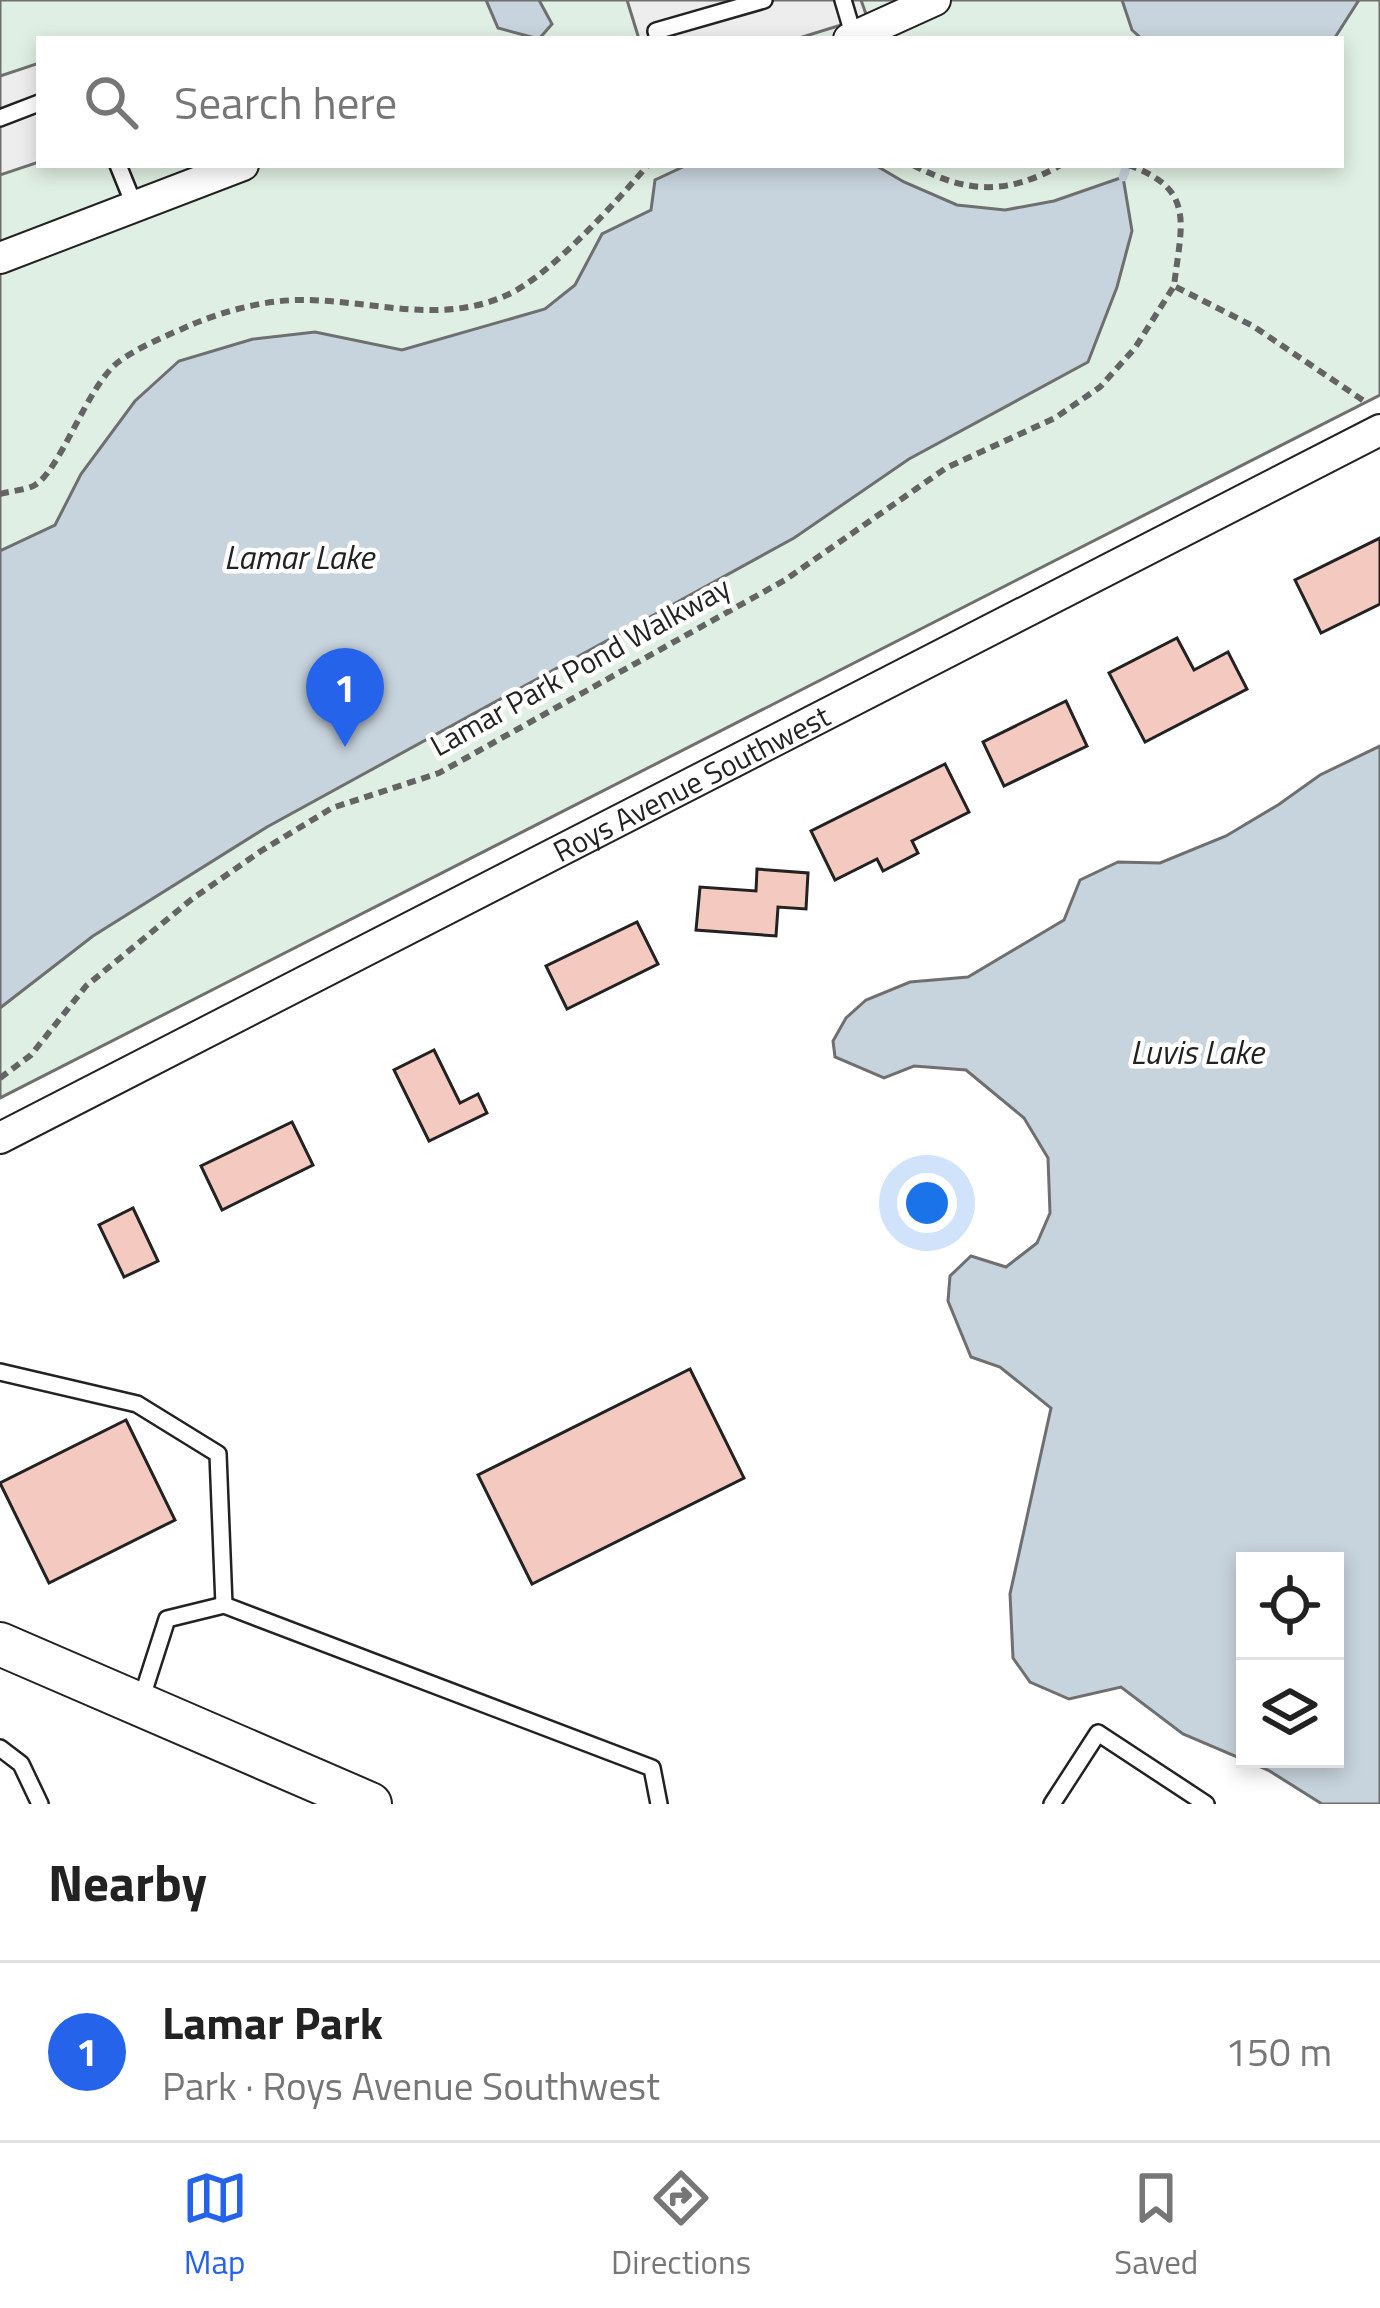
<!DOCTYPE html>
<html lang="en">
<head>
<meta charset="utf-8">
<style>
  :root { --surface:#fff; --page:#f6f6f6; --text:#222; --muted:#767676; --line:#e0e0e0; --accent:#2563eb }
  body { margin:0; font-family:"Titillium Web",sans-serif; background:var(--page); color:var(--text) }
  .controls { position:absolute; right:36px; bottom:36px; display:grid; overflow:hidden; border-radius:0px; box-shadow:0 6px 18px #0003 }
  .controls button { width:108px; height:108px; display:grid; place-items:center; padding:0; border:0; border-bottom:3px solid var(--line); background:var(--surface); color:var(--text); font:60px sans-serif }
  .you { position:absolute; left:927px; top:1203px; width:42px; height:42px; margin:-30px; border:9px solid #fff; border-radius:50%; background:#1a73e8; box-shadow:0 0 0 18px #1a73e833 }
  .badge { display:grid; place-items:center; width:78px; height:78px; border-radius:50%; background:var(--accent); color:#fff; font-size:39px; font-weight:700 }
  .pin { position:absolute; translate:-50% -99px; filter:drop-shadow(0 3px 6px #0008) }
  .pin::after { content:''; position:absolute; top:63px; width:42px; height:36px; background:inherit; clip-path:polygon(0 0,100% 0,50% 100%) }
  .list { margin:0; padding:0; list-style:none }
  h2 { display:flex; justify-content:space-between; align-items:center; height:156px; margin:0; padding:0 48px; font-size:51px }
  h2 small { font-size:39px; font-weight:400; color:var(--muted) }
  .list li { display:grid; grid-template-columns:78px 1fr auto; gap:36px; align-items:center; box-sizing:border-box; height:180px; padding:0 48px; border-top:3px solid var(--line) }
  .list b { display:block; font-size:45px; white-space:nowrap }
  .list p { margin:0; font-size:39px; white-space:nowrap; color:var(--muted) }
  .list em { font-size:39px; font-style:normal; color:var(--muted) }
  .icon { flex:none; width:66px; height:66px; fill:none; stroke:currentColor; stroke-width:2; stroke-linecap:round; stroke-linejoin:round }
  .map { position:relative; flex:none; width:1380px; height:1804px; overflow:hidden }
  .search { position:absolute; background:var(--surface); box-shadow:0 6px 18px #0003; left:36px; right:36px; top:36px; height:132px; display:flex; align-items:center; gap:30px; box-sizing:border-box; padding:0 42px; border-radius:0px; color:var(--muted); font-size:45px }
  .sheet { height:336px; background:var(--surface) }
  nav { display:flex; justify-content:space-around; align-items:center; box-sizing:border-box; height:168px; border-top:3px solid var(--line); background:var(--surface); font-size:33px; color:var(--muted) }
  nav a { display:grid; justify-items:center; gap:6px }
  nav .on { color:var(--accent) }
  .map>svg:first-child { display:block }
</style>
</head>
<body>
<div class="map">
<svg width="1380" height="1804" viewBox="0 0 1380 1804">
  <rect width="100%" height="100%" fill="#fff"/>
  <!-- green -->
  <path fill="#e0efe3" stroke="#6f6f6f" stroke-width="3" fill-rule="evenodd" d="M0,0h1380v395l-1380,703zM39,39h1302v126h-1302z"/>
  <!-- parking -->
  <g fill="#ededed" stroke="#6f6f6f" stroke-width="3">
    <polygon points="627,0 861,0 867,17 796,39 639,39"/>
    <polygon points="39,63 39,162 0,175 0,76"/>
  </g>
  <!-- water -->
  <g fill="#c7d3dd" stroke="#6f6f6f" stroke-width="3" fill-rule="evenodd">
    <polygon points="486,0 539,0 552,24 539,39 498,28"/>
    <polygon points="1122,0 1359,0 1334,39 1142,39 1132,30"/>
    <polygon points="687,165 875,165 904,182 957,205 1005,210 1054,201 1123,177 1132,231 1117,287 1088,362 909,459 794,538 267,827 93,936 0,1008 0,551 55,525 81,474 135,401 179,361 253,339 315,332 402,350 545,309 575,285 602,234 651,210 655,180"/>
    <path d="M1380,746v1058h-58l-54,-34 -85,-36 -62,-47 -52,12 -39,-17 -17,-24 -3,-64 41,-186 -51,-41 -29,-10 -23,-56 2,-25 21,-20 35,11 31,-24 13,-30 -2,-55 -24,-40 -58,-48 -52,-4 -30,12 -49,-21 -2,-16 13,-23 20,-18 44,-18 58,-5 96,-57 16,-40 38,-18 42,1 66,-27 52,-31 42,-30zM1335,1561v198h-90v-198z"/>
  </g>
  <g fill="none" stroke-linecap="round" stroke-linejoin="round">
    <!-- stream -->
    <polyline stroke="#c7d3dd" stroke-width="9" points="1123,177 1127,165"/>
  </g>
  <!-- building -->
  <g fill="#f3c9c0" stroke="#222" stroke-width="3">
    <polygon points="1380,538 1380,604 1321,633 1295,580"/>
    <polygon points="1177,638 1194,670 1228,652 1247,689 1145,742 1109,673"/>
    <polygon points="1066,701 1087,746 1004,786 983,742"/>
    <polygon points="945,764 969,812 912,841 918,853 883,871 877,859 835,880 811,831"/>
    <polygon points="757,869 808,873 806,909 778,907 776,936 696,930 700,887 756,891"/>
    <polygon points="637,922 658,964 567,1009 546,966"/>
    <polygon points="434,1050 460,1103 478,1094 487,1113 429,1141 394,1070"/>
    <polygon points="292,1122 313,1165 222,1210 201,1166"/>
    <polygon points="133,1208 158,1261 124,1277 99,1225"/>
    <polygon points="690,1369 744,1478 532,1584 478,1475"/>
    <polygon points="126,1420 175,1520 49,1583 0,1483"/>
  </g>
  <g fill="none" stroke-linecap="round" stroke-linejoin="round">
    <!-- service casing -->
    <g stroke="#222" stroke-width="20">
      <g id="service">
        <polyline points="843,0 854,37"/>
        <polyline points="658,39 656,31 764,0"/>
        <polyline points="0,118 39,103"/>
        <polyline points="118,165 135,207"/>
        <polyline points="0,1372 137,1404 218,1454 224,1605"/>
        <polyline points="141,1700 167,1619 224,1605 652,1768 659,1804"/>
        <polyline points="0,1748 21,1764 40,1804"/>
        <polyline points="1052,1804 1098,1733 1206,1804"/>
      </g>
    </g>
    <!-- minor casing -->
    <g stroke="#222" stroke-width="34">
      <g id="minor">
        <polyline points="849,39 935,0"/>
        <polyline points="0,258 243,165"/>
        <path id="s1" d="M0,1138l1380,-708"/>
      </g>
    </g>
    <!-- secondary casing -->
    <g stroke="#222" stroke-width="46">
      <polyline id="secondary" points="0,1644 370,1804"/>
    </g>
    <!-- path -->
    <g stroke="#646464" stroke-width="6" stroke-dasharray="9 6" stroke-linecap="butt">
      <path d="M913,165c55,29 94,30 148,0"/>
      <path d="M1128,165c69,24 53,60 46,121l79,40 114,77"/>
      <path d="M0,494c10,-3 27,-4 35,-9 26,-16 51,-96 82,-122 19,-15 51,-28 74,-38 35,-15 78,-26 116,-25 67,1 135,25 200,-5 43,-19 109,-93 141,-130"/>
      <polyline points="0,1078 31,1055 86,986 192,899 261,851 332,808 439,773 785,580 946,468 1055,418 1100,387 1135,348 1174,286"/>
    </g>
    <!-- service -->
    <use href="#service" stroke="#fff" stroke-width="15"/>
    <!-- minor -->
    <use href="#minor" stroke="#fff" stroke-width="30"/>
    <!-- secondary -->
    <use href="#secondary" stroke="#fff" stroke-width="42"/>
  </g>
  <g text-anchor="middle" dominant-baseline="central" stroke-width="9" stroke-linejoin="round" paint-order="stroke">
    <!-- street labels -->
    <g font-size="30" fill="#222" stroke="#fff">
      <text transform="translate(580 666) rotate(-29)">Lamar Park Pond Walkway</text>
      <text stroke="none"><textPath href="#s1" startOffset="777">Roys Avenue Southwest</textPath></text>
    </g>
    <!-- water labels -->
    <g font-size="33" font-style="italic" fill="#222" stroke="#fff">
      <text x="299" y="557">Lamar Lake</text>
      <text x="1197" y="1052">Luvis Lake</text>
    </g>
  </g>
</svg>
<div class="controls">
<button><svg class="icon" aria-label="locate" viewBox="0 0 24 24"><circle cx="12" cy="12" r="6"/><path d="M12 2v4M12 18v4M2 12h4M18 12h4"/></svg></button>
<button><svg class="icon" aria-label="layers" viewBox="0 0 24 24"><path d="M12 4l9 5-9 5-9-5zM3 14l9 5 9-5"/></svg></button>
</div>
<div class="you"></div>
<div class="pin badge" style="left:345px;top:747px">1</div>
<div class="search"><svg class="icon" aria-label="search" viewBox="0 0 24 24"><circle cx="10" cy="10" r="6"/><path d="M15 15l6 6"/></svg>Search here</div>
</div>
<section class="sheet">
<h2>Nearby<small></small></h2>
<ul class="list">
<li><span class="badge">1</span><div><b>Lamar Park</b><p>Park · Roys Avenue Southwest</p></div><em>150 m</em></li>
</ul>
</section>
<nav>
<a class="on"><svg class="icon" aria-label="map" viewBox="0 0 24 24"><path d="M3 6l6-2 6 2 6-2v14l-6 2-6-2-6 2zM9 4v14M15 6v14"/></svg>Map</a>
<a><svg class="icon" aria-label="directions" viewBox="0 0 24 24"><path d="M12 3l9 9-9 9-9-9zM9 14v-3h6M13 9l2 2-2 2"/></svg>Directions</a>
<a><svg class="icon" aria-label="saved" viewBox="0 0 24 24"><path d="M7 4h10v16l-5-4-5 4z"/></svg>Saved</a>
</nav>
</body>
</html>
